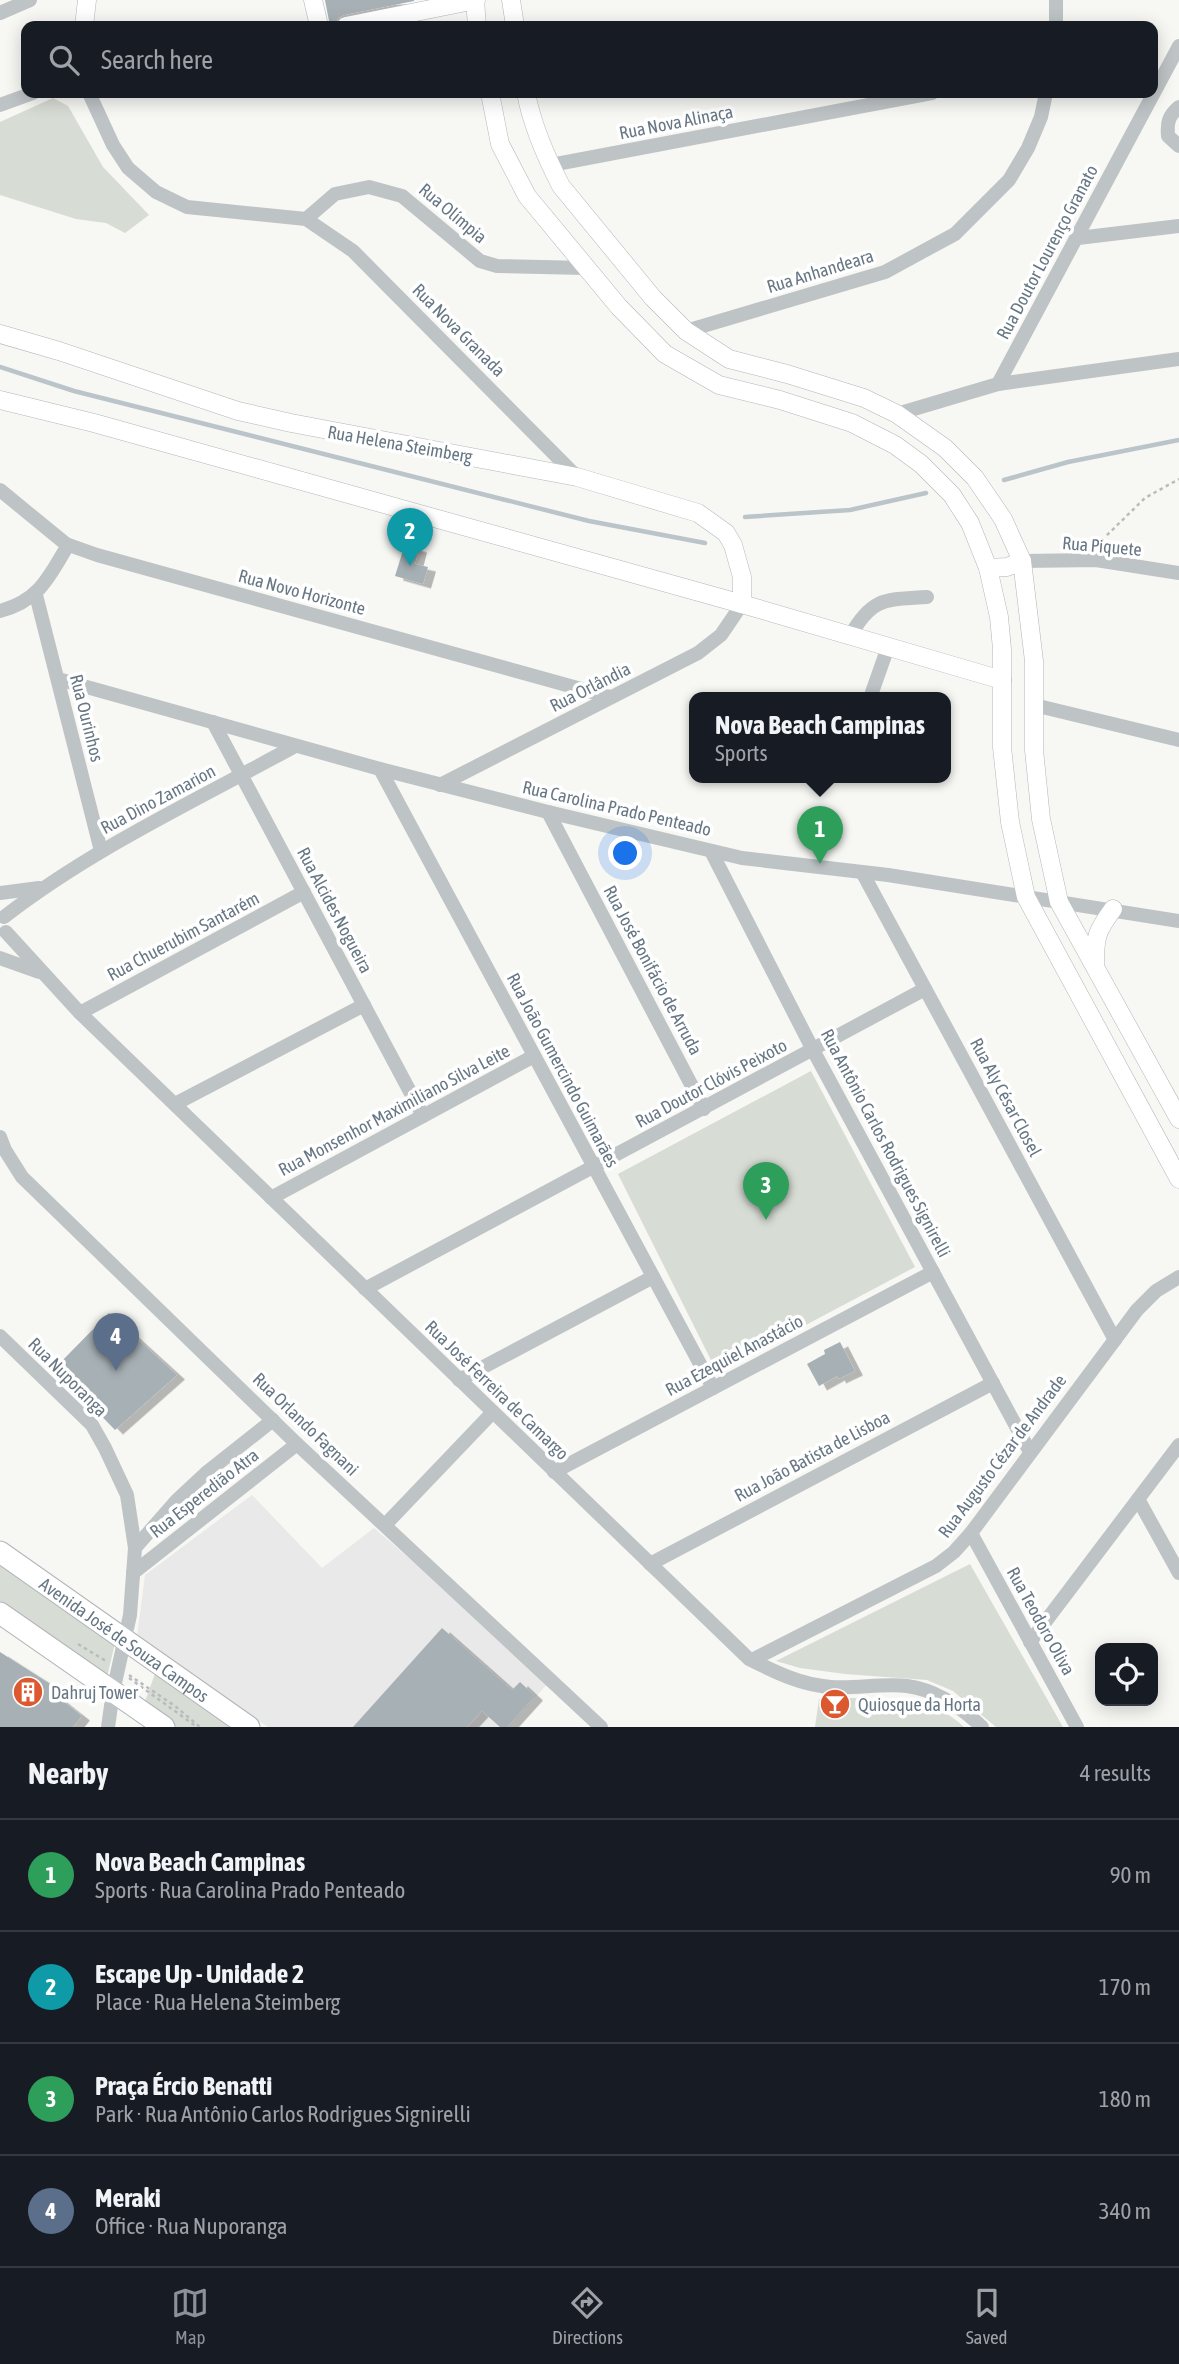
<!DOCTYPE html>
<html lang="en">
<head>
<meta charset="utf-8">
<style>
  :root { --surface:#171b24; --page:#20242c; --text:#f1f3f6; --muted:#9ea1a6; --line:#363941; --accent:#8c9099 }
  body { margin:0; font-family:"Asap Condensed",sans-serif; background:var(--page); color:var(--text) }
  .controls { position:absolute; right:21px; bottom:21px; display:grid; overflow:hidden; border-radius:14px; box-shadow:0 4px 18px #0003 }
  .controls button { width:63px; height:63px; display:grid; place-items:center; padding:0; border:0; border-bottom:2px solid var(--line); background:var(--surface); color:var(--text); font:35px sans-serif }
  .you { position:absolute; left:626px; top:854px; width:24px; height:24px; margin:-18px; border:5px solid #fff; border-radius:50%; background:#1a73e8; box-shadow:0 0 0 10px #1a73e833 }
  .badge { display:grid; place-items:center; width:46px; height:46px; border-radius:50%; background:var(--accent); color:#fff; font-size:23px; font-weight:700 }
  .pin { position:absolute; translate:-50% -58px; filter:drop-shadow(0 2px 4px #0008) }
  .pin::after { content:''; position:absolute; top:37px; width:24px; height:21px; background:inherit; clip-path:polygon(0 0,100% 0,50% 100%) }
  .popup { position:absolute; left:689px; top:692px; width:262px; height:91px; box-sizing:border-box; display:grid; place-content:center; border-radius:14px; background:var(--surface); filter:drop-shadow(0 2px 5px #0005); font-size:23px; white-space:nowrap; color:var(--muted) }
  .popup b { font-size:26px; color:var(--text) }
  .popup::after { content:''; position:absolute; left:50%; top:100%; margin-left:-14px; border:14px solid transparent; border-top-color:var(--surface) }
  .list { margin:0; padding:0; list-style:none }
  h2 { display:flex; justify-content:space-between; align-items:center; height:91px; margin:0; padding:0 28px; font-size:30px }
  h2 small { font-size:23px; font-weight:400; color:var(--muted) }
  .list li { display:grid; grid-template-columns:46px 1fr auto; gap:21px; align-items:center; box-sizing:border-box; height:112px; padding:0 28px; border-top:2px solid var(--line) }
  .list b { display:block; font-size:26px; white-space:nowrap }
  .list p { margin:0; font-size:23px; white-space:nowrap; color:var(--muted) }
  .list em { font-size:23px; font-style:normal; color:var(--muted) }
  .icon { flex:none; width:38px; height:38px; fill:none; stroke:currentColor; stroke-width:2; stroke-linecap:round; stroke-linejoin:round }
  .map { position:relative; flex:none; width:1179px; height:1727px; overflow:hidden }
  .search { position:absolute; background:var(--surface); box-shadow:0 4px 18px #0003; left:21px; right:21px; top:21px; height:77px; display:flex; align-items:center; gap:18px; box-sizing:border-box; padding:0 24px; border-radius:14px; color:var(--muted); font-size:26px }
  .sheet { height:539px; background:var(--surface) }
  nav { display:flex; justify-content:space-around; align-items:center; box-sizing:border-box; height:98px; border-top:2px solid var(--line); background:var(--surface); font-size:19px; color:var(--muted) }
  nav a { display:grid; justify-items:center; gap:4px }
  nav .on { color:var(--accent) }
  .map>svg:first-child { display:block }
</style>
</head>
<body>
<div class="map">
<svg width="1179" height="1727" viewBox="0 0 1179 1727">
  <defs>
    <filter id="shadow"><feDropShadow dx="8" dy="4.5" stdDeviation="0" flood-color="#0004"/></filter>
  </defs>
  <rect width="100%" height="100%" fill="#f7f7f4"/>
  <!-- built -->
  <polygon fill="#e8e9e8" points="252,1495 322,1568 374,1528 551,1680 508,1727 268,1727 137,1637 145,1575"/>
  <!-- green -->
  <g fill="#d7dcd4">
    <polygon points="53,98 68,106 103,167 149,215 125,233 106,223 76,219 0,195 0,122"/>
    <polygon points="811,1071 915,1267 717,1372 618,1174"/>
    <polygon points="0,1561 115,1643 107,1677 0,1605"/>
    <polygon points="970,1564 1063,1727 996,1727 953,1691 927,1680 845,1674 800,1668 776,1661"/>
    <polygon points="156,1671 239,1727 174,1727 143,1707"/>
    <path d="M849,1698c42,1 83,-2 115,29h-149l4,-28z"/>
  </g>
  <g fill="none" stroke-linecap="round" stroke-linejoin="round">
    <!-- stream -->
    <g stroke="#bac4c9" stroke-width="4.5">
      <polyline points="0,367 74,391 589,521 705,543"/>
      <polyline points="1004,480 1068,462 1179,440"/>
      <polyline points="745,517 850,510 926,493"/>
    </g>
  </g>
  <!-- building -->
  <g fill="#a7b0b5" filter="url(#shadow)">
    <polygon points="325,0 414,0 414,1 344,15 338,18 335,25 330,26"/>
    <polygon points="405,544 419,548 415,564 428,567 423,584 395,576"/>
    <polygon points="109,1313 177,1375 115,1430 55,1368"/>
    <polygon points="840,1342 855,1371 838,1379 837,1376 819,1386 807,1364 825,1354 824,1350"/>
    <polygon points="442,1628 512,1690 520,1682 535,1696 507,1727 500,1727 482,1711 467,1727 353,1727"/>
    <polygon points="0,1652 58,1689 54,1694 82,1716 73,1727 0,1727"/>
  </g>
  <g fill="none" stroke-linecap="round" stroke-linejoin="round">
    <!-- major casing -->
    <g stroke="#b2b7bb" stroke-width="19">
      <g id="major">
        <polyline points="313,0 319,26"/>
        <polyline points="475,0 477,26"/>
        <polyline points="511,0 515,26"/>
        <polyline points="84,26 87,0"/>
        <polyline points="346,26 476,0"/>
        <polyline points="490,93 500,144 527,196 619,307 665,354 719,385 780,400 852,423 895,445 921,464 952,495 970,523 988,568 999,617 1002,649 1002,747 1010,822 1026,897 1179,1179"/>
        <path d="M526,93c6,32 20,64 35,93l92,112 33,33 43,28 58,15 77,24 33,16 48,34 30,30 28,41 19,42 12,100v89l7,69 18,83 120,217"/>
        <polyline points="0,334 59,351 238,411 291,423 577,477 698,513 726,533 733,545 742,577 742,604"/>
        <polyline points="0,400 94,423 742,604 1002,680"/>
        <polyline points="988,568 1007,567 1022,561"/>
        <path d="M1095,963c0,-27 2,-32 18,-54"/>
      </g>
    </g>
    <!-- highway casing -->
    <g stroke="#b2b6b9" stroke-width="23">
      <g id="highway">
        <path id="s1" d="M0,1552l249,175"/>
        <polyline points="0,1613 164,1727"/>
      </g>
    </g>
    <!-- path -->
    <g stroke="#b9bcbe" stroke-width="2.5" stroke-dasharray="3.5 3.5" stroke-linecap="butt">
      <polyline points="1100,547 1103,539 1145,498 1179,479"/>
      <polyline points="78,1644 106,1661"/>
      <polyline points="129,1675 175,1706 200,1727"/>
      <polyline points="129,1678 197,1727"/>
    </g>
    <!-- minor -->
    <g stroke="#bec3c6" stroke-width="14">
      <polyline points="0,13 30,0"/>
      <polyline points="1056,26 1056,0"/>
      <polyline points="89,93 113,145 128,168 156,192 187,207 306,219 353,251 577,477"/>
      <polyline points="0,105 33,93"/>
      <path d="M1179,107c-11,9 -12,16 -11,29l11,10"/>
      <polyline points="551,165 932,93"/>
      <polyline points="306,219 335,194 369,187 402,196 480,261 497,266 586,268"/>
      <polyline points="1078,238 1179,226"/>
      <polyline points="686,331 885,272 955,234 1009,180 1028,148 1041,117 1046,93"/>
      <polyline points="998,384 1179,359"/>
      <polyline points="897,414 998,384 1179,46"/>
      <polyline points="0,490 66,544 97,555 610,697"/>
      <polyline points="1022,561 1096,560 1179,573"/>
      <polyline points="36,595 101,851"/>
      <path d="M0,611c39,-10 49,-34 68,-66"/>
      <path d="M850,636c23,-40 36,-36 77,-39"/>
      <polyline points="58,679 380,769 548,812 742,858 888,875 1179,921"/>
      <polyline points="870,698 888,647"/>
      <polyline points="1034,705 1179,740"/>
      <polyline points="213,722 423,1116"/>
      <polyline points="380,769 713,1388"/>
      <polyline points="440,785 698,653 721,635 742,604"/>
      <polyline points="548,812 704,1109"/>
      <polyline points="711,851 813,1050 1030,1452"/>
      <polyline points="862,872 1115,1340"/>
      <polyline points="0,893 39,888"/>
      <path d="M4,917c89,-69 193,-117 291,-171"/>
      <path d="M6,932l74,81 669,646c26,13 52,26 82,28 25,2 51,-4 76,-1 30,4 54,21 75,41"/>
      <polyline points="0,958 39,972"/>
      <polyline points="80,1013 304,892"/>
      <polyline points="175,1104 364,1005"/>
      <polyline points="0,1137 5,1150 22,1177 297,1444 601,1727"/>
      <polyline points="271,1198 534,1056"/>
      <polyline points="365,1289 925,989"/>
      <polyline points="0,1336 92,1425 105,1448 127,1495 135,1548 130,1615 113,1692 108,1727"/>
      <polyline points="459,1380 653,1277"/>
      <polyline points="554,1472 933,1272"/>
      <polyline points="1138,1499 1179,1573"/>
      <polyline points="385,1525 493,1412"/>
      <polyline points="971,1533 1077,1727"/>
      <polyline points="135,1548 177,1500 206,1473 273,1420"/>
      <polyline points="650,1564 993,1383"/>
      <polyline points="133,1573 297,1444"/>
      <polyline points="1030,1642 1179,1445"/>
      <polyline points="752,1660 936,1566 954,1552 971,1533 1137,1310 1156,1291 1179,1277"/>
    </g>
    <!-- major -->
    <use href="#major" stroke="#fff" stroke-width="18"/>
    <!-- highway -->
    <use href="#highway" stroke="#fff" stroke-width="21"/>
  </g>
  <!-- icons -->
  <defs>
    <g id="building-disc" transform="scale(1.575)"><circle r="9.5" fill="#dc582f" stroke="#fff"/><path d="M-4-6H4V6H1V3H-1V6H-4ZM-2.5-4.3h1.7v1.8h-1.7ZM.8-4.3h1.7v1.8H.8ZM-2.5-1h1.7V.8h-1.7ZM.8-1h1.7V.8H.8Z" fill="#fff"/></g>
    <g id="bar-disc" transform="scale(1.575)"><circle r="9.5" fill="#dc582f" stroke="#fff"/><path d="M-6-5H6L.8 .8V4.5H3.5V6h-7V4.5H-.8V.8Z" fill="#fff"/></g>
  </defs>
  <g fill-rule="evenodd">
    <use href="#building-disc" x="28" y="1692"/>
    <use href="#bar-disc" x="835" y="1704"/>
  </g>
  <g text-anchor="middle" dominant-baseline="central" stroke-width="7" stroke-linejoin="round" paint-order="stroke">
    <!-- street labels -->
    <g font-size="18" fill="#677784" stroke="#fff">
      <text transform="translate(676 122) rotate(-11)">Rua Nova Alinaça</text>
      <text transform="translate(453 213) rotate(40)">Rua Olímpia</text>
      <text transform="translate(1047 252) rotate(-62)">Rua Doutor Lourenço Granato</text>
      <text transform="translate(820 271) rotate(-17)">Rua Anhandeara</text>
      <text transform="translate(459 330) rotate(45)">Rua Nova Granada</text>
      <text transform="translate(400 444) rotate(10)">Rua Helena Steimberg</text>
      <text transform="translate(1102 546) rotate(5)">Rua Piquete</text>
      <text transform="translate(302 592) rotate(15)">Rua Novo Horizonte</text>
      <text transform="translate(590 687) rotate(-27)">Rua Orlândia</text>
      <text transform="translate(87 718) rotate(76)">Rua Ourinhos</text>
      <text transform="translate(158 799) rotate(-28)">Rua Dino Zamarion</text>
      <text transform="translate(617 808) rotate(13)">Rua Carolina Prado Penteado</text>
      <text transform="translate(335 910) rotate(62)">Rua Alcides Nogueira</text>
      <text transform="translate(183 936) rotate(-28)">Rua Chuerubim Santarém</text>
      <text transform="translate(653 970) rotate(62)">Rua José Bonifácio de Arruda</text>
      <text transform="translate(563 1070) rotate(62)">Rua João Gumercindo Guimarães</text>
      <text transform="translate(711 1083) rotate(-28)">Rua Doutor Clóvis Peixoto</text>
      <text transform="translate(1006 1097) rotate(62)">Rua Aly César Closel</text>
      <text transform="translate(394 1110) rotate(-28)">Rua Monsenhor Maximiliano Silva Leite</text>
      <text transform="translate(886 1143) rotate(62)">Rua Antônio Carlos Rodrigues Signirelli</text>
      <text transform="translate(734 1355) rotate(-28)">Rua Ezequiel Anastácio</text>
      <text transform="translate(68 1377) rotate(45)">Rua Nuporanga</text>
      <text transform="translate(497 1390) rotate(44)">Rua José Ferreira de Camargo</text>
      <text transform="translate(306 1424) rotate(44)">Rua Orlando Fagnani</text>
      <text transform="translate(812 1456) rotate(-28)">Rua João Batista de Lisboa</text>
      <text transform="translate(1002 1456) rotate(-53)">Rua Augusto Cézar de Andrade</text>
      <text transform="translate(204 1493) rotate(-38)">Rua Esperedião Atra</text>
      <text transform="translate(1041 1621) rotate(61)">Rua Teodoro Oliva</text>
      <text stroke="none"><textPath href="#s1" startOffset="152">Avenida José de Souza Campos</textPath></text>
    </g>
    <!-- poi labels -->
    <g font-size="18" fill="#677784" stroke="#fff" text-anchor="start">
      <text x="51" y="1692">Dahruj Tower</text>
      <text x="858" y="1704">Quiosque da Horta</text>
    </g>
  </g>
</svg>
<div class="controls">
<button><svg class="icon" aria-label="locate" viewBox="0 0 24 24"><circle cx="12" cy="12" r="6"/><path d="M12 2v4M12 18v4M2 12h4M18 12h4"/></svg></button>
</div>
<div class="you"></div>
<div class="pin badge" style="left:820px;top:864px;background:#2e9e5b">1</div>
<div class="popup"><b>Nova Beach Campinas</b>Sports</div>
<div class="pin badge" style="left:410px;top:566px;background:#0f9aa8">2</div>
<div class="pin badge" style="left:766px;top:1220px;background:#2e9e5b">3</div>
<div class="pin badge" style="left:116px;top:1371px;background:#5c6f8a">4</div>
<div class="search"><svg class="icon" aria-label="search" viewBox="0 0 24 24"><circle cx="10" cy="10" r="6"/><path d="M15 15l6 6"/></svg>Search here</div>
</div>
<section class="sheet">
<h2>Nearby<small>4 results</small></h2>
<ul class="list">
<li><span class="badge" style="background:#2e9e5b">1</span><div><b>Nova Beach Campinas</b><p>Sports · Rua Carolina Prado Penteado</p></div><em>90 m</em></li>
<li><span class="badge" style="background:#0f9aa8">2</span><div><b>Escape Up - Unidade 2</b><p>Place · Rua Helena Steimberg</p></div><em>170 m</em></li>
<li><span class="badge" style="background:#2e9e5b">3</span><div><b>Praça Ércio Benatti</b><p>Park · Rua Antônio Carlos Rodrigues Signirelli</p></div><em>180 m</em></li>
<li><span class="badge" style="background:#5c6f8a">4</span><div><b>Meraki</b><p>Office · Rua Nuporanga</p></div><em>340 m</em></li>
</ul>
</section>
<nav>
<a class="on"><svg class="icon" aria-label="map" viewBox="0 0 24 24"><path d="M3 6l6-2 6 2 6-2v14l-6 2-6-2-6 2zM9 4v14M15 6v14"/></svg>Map</a>
<a><svg class="icon" aria-label="directions" viewBox="0 0 24 24"><path d="M12 3l9 9-9 9-9-9zM9 14v-3h6M13 9l2 2-2 2"/></svg>Directions</a>
<a><svg class="icon" aria-label="saved" viewBox="0 0 24 24"><path d="M7 4h10v16l-5-4-5 4z"/></svg>Saved</a>
</nav>
</body>
</html>
